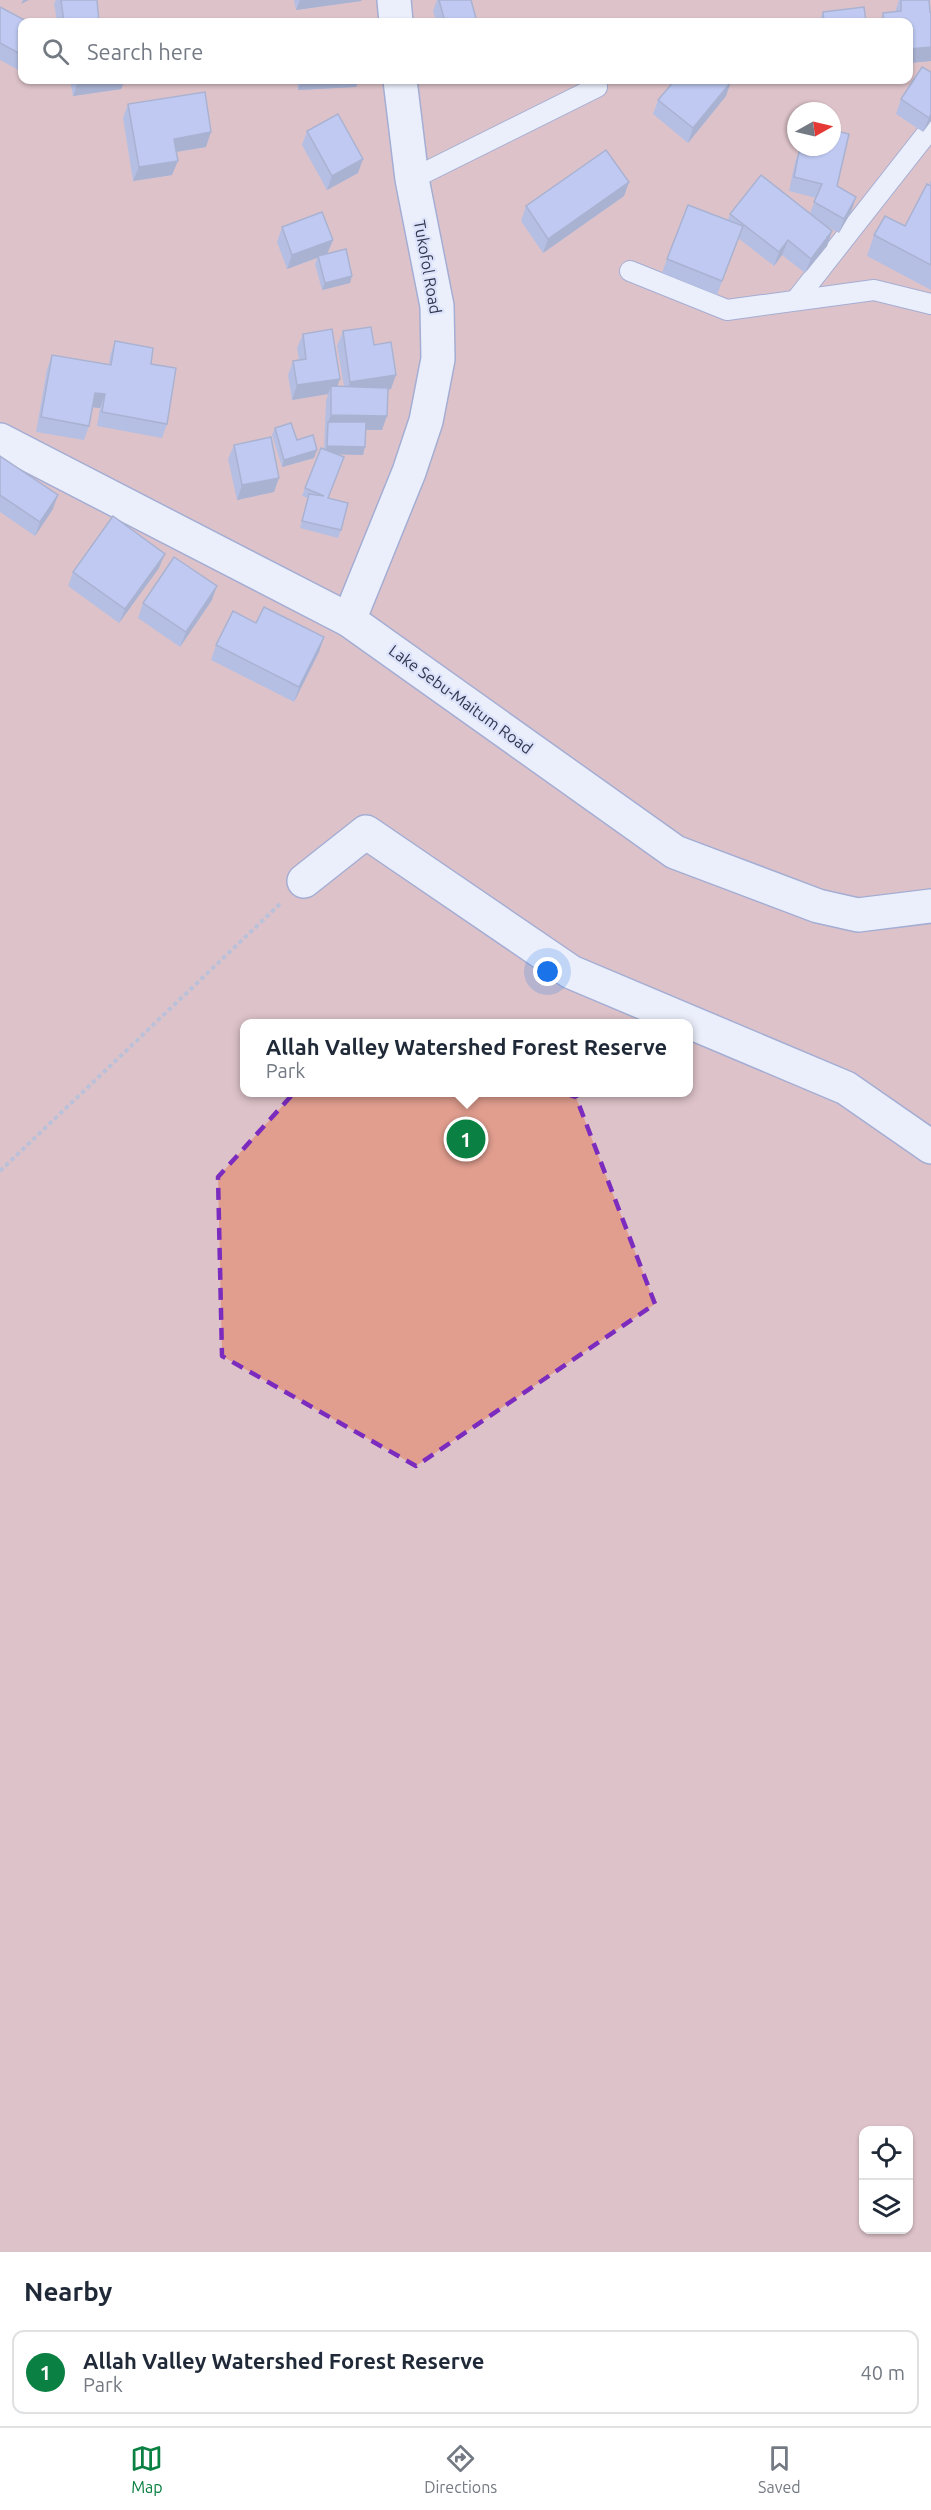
<!DOCTYPE html>
<html lang="en">
<head>
<meta charset="utf-8">
<style>
  :root { --surface:#fff; --page:#f2f2f3; --text:#1f2937; --muted:#747a83; --line:#e0e1e3; --accent:#0b8043 }
  body { margin:0; font-family:Ubuntu,sans-serif; background:var(--page); color:var(--text) }
  .controls { position:absolute; right:18px; bottom:18px; display:grid; overflow:hidden; border-radius:12px; box-shadow:0 2px 4px #0004 }
  .controls button { width:54px; height:54px; display:grid; place-items:center; padding:0; border:0; border-bottom:2px solid var(--line); background:var(--surface); color:var(--text); font:30px sans-serif }
  .compass { position:absolute; left:787px; top:102px; width:54px; height:54px; border-radius:50%; background:var(--surface); box-shadow:0 2px 4px #0004; rotate:82deg }
  .you { position:absolute; left:548px; top:972px; width:21px; height:21px; margin:-15px; border:4px solid #fff; border-radius:50%; background:#1a73e8; box-shadow:0 0 0 9px #1a73e833 }
  .badge { display:grid; place-items:center; width:39px; height:39px; border-radius:50%; background:var(--accent); color:#fff; font-size:20px; font-weight:700 }
  .pin { position:absolute; translate:-50% -50%; border:3px solid #fff; box-shadow:0 2px 6px #0006 }
  .popup { position:absolute; left:240px; top:1019px; width:453px; height:78px; box-sizing:border-box; display:grid; place-content:center; border-radius:12px; background:var(--surface); filter:drop-shadow(0 2px 4px #0005); font-size:20px; white-space:nowrap; color:var(--muted) }
  .popup b { font-size:22px; color:var(--text) }
  .popup::after { content:''; position:absolute; left:50%; top:100%; margin-left:-12px; border:12px solid transparent; border-top-color:var(--surface) }
  .list { margin:0; padding:0; list-style:none }
  h2 { display:flex; justify-content:space-between; align-items:center; height:78px; margin:0; padding:0 24px; font-size:26px }
  h2 small { font-size:20px; font-weight:400; color:var(--muted) }
  .list li { display:grid; grid-template-columns:39px 1fr auto; gap:18px; align-items:center; box-sizing:border-box; height:84px; margin:0 12px 12px; padding:0 12px; border:2px solid var(--line); border-radius:12px }
  .list b { display:block; font-size:22px; white-space:nowrap }
  .list p { margin:0; font-size:20px; white-space:nowrap; color:var(--muted) }
  .list em { font-size:20px; font-style:normal; color:var(--muted) }
  .icon { flex:none; width:33px; height:33px; fill:none; stroke:currentColor; stroke-width:2; stroke-linecap:round; stroke-linejoin:round }
  .map { position:relative; flex:none; width:931px; height:2252px; overflow:hidden }
  .search { position:absolute; background:var(--surface); box-shadow:0 2px 4px #0004; left:18px; right:18px; top:18px; height:66px; display:flex; align-items:center; gap:15px; box-sizing:border-box; padding:0 21px; border-radius:12px; color:var(--muted); font-size:22px }
  .sheet { height:174px; background:var(--surface) }
  nav { display:flex; justify-content:space-around; align-items:center; box-sizing:border-box; height:84px; border-top:2px solid var(--line); background:var(--surface); font-size:16px; color:var(--muted) }
  nav a { display:grid; justify-items:center; gap:3px }
  nav .on { color:var(--accent) }
  .map>svg:first-child { display:block }
</style>
</head>
<body>
<div class="map">
<svg width="931" height="2252" viewBox="0 0 931 2252">
  <rect width="100%" height="100%" fill="#dbe2fa"/>
  <!-- green -->
  <path fill="#e19e8f" fill-rule="evenodd" d="M0,0h931v2252h-931zM22,22h886v58h-886zM796,111h36v36h-36zM244,1024h444v68h-444zM864,2130h44v100h-44z"/>
  <g fill="none" stroke-linecap="round" stroke-linejoin="round">
    <!-- service casing -->
    <g stroke="#626ea5" stroke-width="22">
      <g id="service">
        <polyline points="412,179 597,87"/>
        <polyline points="630,271 727,310 874,290 931,304"/>
        <polyline points="796,300 931,128"/>
      </g>
    </g>
    <!-- minor casing -->
    <g stroke="#626ea5" stroke-width="36">
      <g id="minor">
        <polyline points="394,0 396,22"/>
        <polyline points="349,620 409,472 426,421 438,359 437,306 412,179 400,80"/>
        <polyline points="304,881 366,832 571,972 846,1088 931,1147"/>
      </g>
    </g>
    <!-- primary casing -->
    <g stroke="#626ea5" stroke-width="36">
      <polyline id="primary" points="0,440 349,620 675,852 818,906 858,915 931,906"/>
    </g>
    <!-- path -->
    <polyline stroke="#9399b1" stroke-width="4" stroke-dasharray="4.5 3" stroke-linecap="butt" points="0,1171 282,902"/>
    <!-- service -->
    <use href="#service" stroke="#fff" stroke-width="20"/>
    <!-- minor -->
    <use href="#minor" stroke="#fff" stroke-width="33"/>
    <!-- primary -->
    <use href="#primary" stroke="#fff" stroke-width="33"/>
  </g>
  <!-- wall -->
  <g fill="#8894c7">
    <polygon points="56,0 97,0 99,22 57,22 54,3"/>
    <polygon points="294,0 362,0 361,1 296,10"/>
    <polygon points="437,0 471,0 477,22 436,22 433,11"/>
    <polygon points="899,0 929,0 930,12 931,12 931,61 909,63 909,22 880,22 883,13 895,12"/>
    <polygon points="0,7 22,22 22,72 0,60"/>
    <polygon points="823,12 866,22 819,22"/>
    <polygon points="931,72 931,121 923,132 896,114 901,99"/>
    <polygon points="70,80 125,80 121,89 73,96"/>
    <polygon points="297,80 359,80 356,87 298,90"/>
    <polygon points="726,96 688,143 653,114 658,100"/>
    <polygon points="128,104 206,147 176,152 172,175 133,181 123,118"/>
    <polygon points="307,131 358,173 327,190 302,145"/>
    <polygon points="800,147 805,148 805,147 832,147 837,186 856,197 851,212 839,233 826,226 832,231 827,246 805,273 782,255 774,266 738,238 717,295 662,273 667,259 728,220 730,214 810,213 816,198 789,191 795,162"/>
    <polygon points="931,180 931,290 867,256 874,235 905,226 929,185"/>
    <polygon points="629,182 624,196 543,253 521,221 526,206"/>
    <polygon points="282,227 333,240 327,254 350,283 322,290 315,264 317,258 287,269 277,242"/>
    <polygon points="343,331 374,345 391,389 388,390 382,430 366,430 363,455 336,454 328,498 341,530 338,538 300,528 308,498 302,496 305,488 324,449 326,401 328,394 292,400 288,375 293,361 299,360 297,348 303,334 338,386 344,386 337,346"/>
    <polygon points="115,341 151,364 167,424 162,438 97,426 100,408 92,407 89,426 84,440 36,432 47,369 52,355 109,365 110,356"/>
    <polygon points="275,428 297,440 314,458 282,467 272,435"/>
    <polygon points="234,445 274,492 237,500 228,459"/>
    <polygon points="0,456 53,509 35,536 0,512"/>
    <polygon points="159,568 119,623 68,586 73,572"/>
    <polygon points="212,600 180,647 138,618 143,603"/>
    <polygon points="324,637 319,652 294,702 211,660 216,645"/>
  </g>
  <!-- shaded-wall -->
  <g fill="#6f78a2">
    <polygon points="23,0 29,0 21,4"/>
    <polygon points="300,0 362,0 361,1 296,10"/>
    <polygon points="931,47 931,61 909,63 909,49"/>
    <polygon points="92,80 125,80 121,89 73,96 78,82"/>
    <polygon points="301,80 359,80 356,87 298,90"/>
    <polygon points="731,82 726,96 688,143 693,128"/>
    <polygon points="931,114 931,121 923,132 929,118"/>
    <polygon points="211,132 206,147 169,153 174,139"/>
    <polygon points="363,159 358,173 327,190 332,176"/>
    <polygon points="178,161 172,175 133,181 139,167"/>
    <polygon points="629,182 624,196 543,253 548,239"/>
    <polygon points="856,197 851,212 839,233 844,219"/>
    <polygon points="832,231 827,246 805,273 811,259"/>
    <polygon points="333,240 327,254 287,269 292,255"/>
    <polygon points="788,240 782,255 774,266 779,252"/>
    <polygon points="352,276 350,283 322,290 325,283"/>
    <polygon points="396,375 391,389 345,396 350,382"/>
    <polygon points="340,379 335,393 331,386 328,394 292,400 297,385"/>
    <polygon points="95,393 105,394 100,408 89,407"/>
    <polygon points="331,415 387,416 382,430 328,429 328,422"/>
    <polygon points="327,446 365,447 363,455 324,454"/>
    <polygon points="317,450 314,458 282,467 284,460"/>
    <polygon points="279,478 274,492 237,500 242,485"/>
    <polygon points="58,495 53,509 35,536 40,522"/>
    <polygon points="165,554 159,568 119,623 125,609"/>
    <polygon points="217,586 212,600 180,647 186,632"/>
    <polygon points="324,637 319,652 294,702 299,687"/>
  </g>
  <!-- building -->
  <g fill="#9eace7" stroke="#6f78a2" stroke-width="1.5">
    <polygon points="61,0 97,0 99,22 64,22"/>
    <polygon points="439,0 471,0 477,22 445,22"/>
    <polygon points="901,0 929,0 930,12 931,12 931,47 909,49 909,22 884,22 883,13 901,11"/>
    <polygon points="0,7 28,22 22,22 22,55 0,43"/>
    <polygon points="864,7 866,22 824,22 823,12"/>
    <polygon points="182,20 182,22 165,22"/>
    <polygon points="922,67 931,72 931,114 929,118 901,99"/>
    <polygon points="78,80 92,80 78,82"/>
    <polygon points="675,80 728,80 731,82 693,128 658,100"/>
    <polygon points="205,92 211,132 174,139 178,161 139,167 128,104"/>
    <polygon points="338,114 363,159 332,176 307,131"/>
    <polygon points="832,130 849,134 837,186 856,197 844,219 814,202 822,184 794,177 800,147 807,149 807,147 832,147"/>
    <polygon points="606,150 629,182 548,239 526,206"/>
    <polygon points="761,175 832,231 811,259 788,240 779,252 730,214"/>
    <polygon points="927,184 931,186 931,265 874,235 885,216 905,226"/>
    <polygon points="688,205 743,226 722,281 667,259"/>
    <polygon points="322,212 333,240 292,255 282,227"/>
    <polygon points="346,249 352,276 325,283 318,256"/>
    <polygon points="371,327 374,345 391,342 396,375 350,382 343,331"/>
    <polygon points="332,329 340,379 297,385 293,361 306,359 303,334"/>
    <polygon points="115,341 153,348 151,364 176,368 167,424 102,412 105,394 95,393 89,426 41,417 52,355 111,365"/>
    <polygon points="331,386 388,388 387,416 331,415"/>
    <polygon points="328,422 366,422 365,447 327,446"/>
    <polygon points="291,423 297,440 313,435 317,450 284,460 275,428"/>
    <polygon points="271,437 279,478 242,485 234,445"/>
    <polygon points="321,448 344,457 328,498 348,503 341,530 302,521 309,494 324,496 305,488"/>
    <polygon points="0,456 58,495 40,522 0,495"/>
    <polygon points="113,516 165,554 125,609 73,572"/>
    <polygon points="174,557 217,586 186,632 143,603"/>
    <polygon points="264,607 324,637 299,687 216,645 233,611 256,623"/>
  </g>
  <!-- marked area -->
  <path d="M0 0H931V2252H0ZM358,1022l218,75 79,207 -239,162 -194,-110 -4,-179z" fill="#dbe2fa" fill-opacity=".55" fill-rule="evenodd"/>
  <path fill="none" stroke="#7b2cbf" stroke-width="4.5" stroke-dasharray="12 8" stroke-linejoin="round" d="M358,1022l218,75 79,207 -239,162 -194,-110 -4,-179z"/>
  <g text-anchor="middle" dominant-baseline="central" stroke-width="4.5" stroke-linejoin="round" paint-order="stroke">
    <!-- street labels -->
    <g font-size="16" fill="#31364e" stroke="#dbe2fa">
      <text transform="translate(428 267) rotate(80)">Tukofol Road</text>
      <text transform="translate(461 699) rotate(36)">Lake Sebu-Maitum Road</text>
    </g>
  </g>
</svg>
<div class="controls">
<button><svg class="icon" aria-label="locate" viewBox="0 0 24 24"><circle cx="12" cy="12" r="6"/><path d="M12 2v4M12 18v4M2 12h4M18 12h4"/></svg></button>
<button><svg class="icon" aria-label="layers" viewBox="0 0 24 24"><path d="M12 4l9 5-9 5-9-5zM3 14l9 5 9-5"/></svg></button>
</div>
<svg class="compass" viewBox="-18 -18 36 36"><path d="M0-13l5 13h-10z" fill="#e53935"/><path d="M0 13l5-13h-10z" fill="#747a83"/></svg>
<div class="you"></div>
<div class="pin badge" style="left:466px;top:1139px">1</div>
<div class="popup"><b>Allah Valley Watershed Forest Reserve</b>Park</div>
<div class="search"><svg class="icon" aria-label="search" viewBox="0 0 24 24"><circle cx="10" cy="10" r="6"/><path d="M15 15l6 6"/></svg>Search here</div>
</div>
<section class="sheet">
<h2>Nearby<small></small></h2>
<ul class="list">
<li><span class="badge">1</span><div><b>Allah Valley Watershed Forest Reserve</b><p>Park</p></div><em>40 m</em></li>
</ul>
</section>
<nav>
<a class="on"><svg class="icon" aria-label="map" viewBox="0 0 24 24"><path d="M3 6l6-2 6 2 6-2v14l-6 2-6-2-6 2zM9 4v14M15 6v14"/></svg>Map</a>
<a><svg class="icon" aria-label="directions" viewBox="0 0 24 24"><path d="M12 3l9 9-9 9-9-9zM9 14v-3h6M13 9l2 2-2 2"/></svg>Directions</a>
<a><svg class="icon" aria-label="saved" viewBox="0 0 24 24"><path d="M7 4h10v16l-5-4-5 4z"/></svg>Saved</a>
</nav>
</body>
</html>
